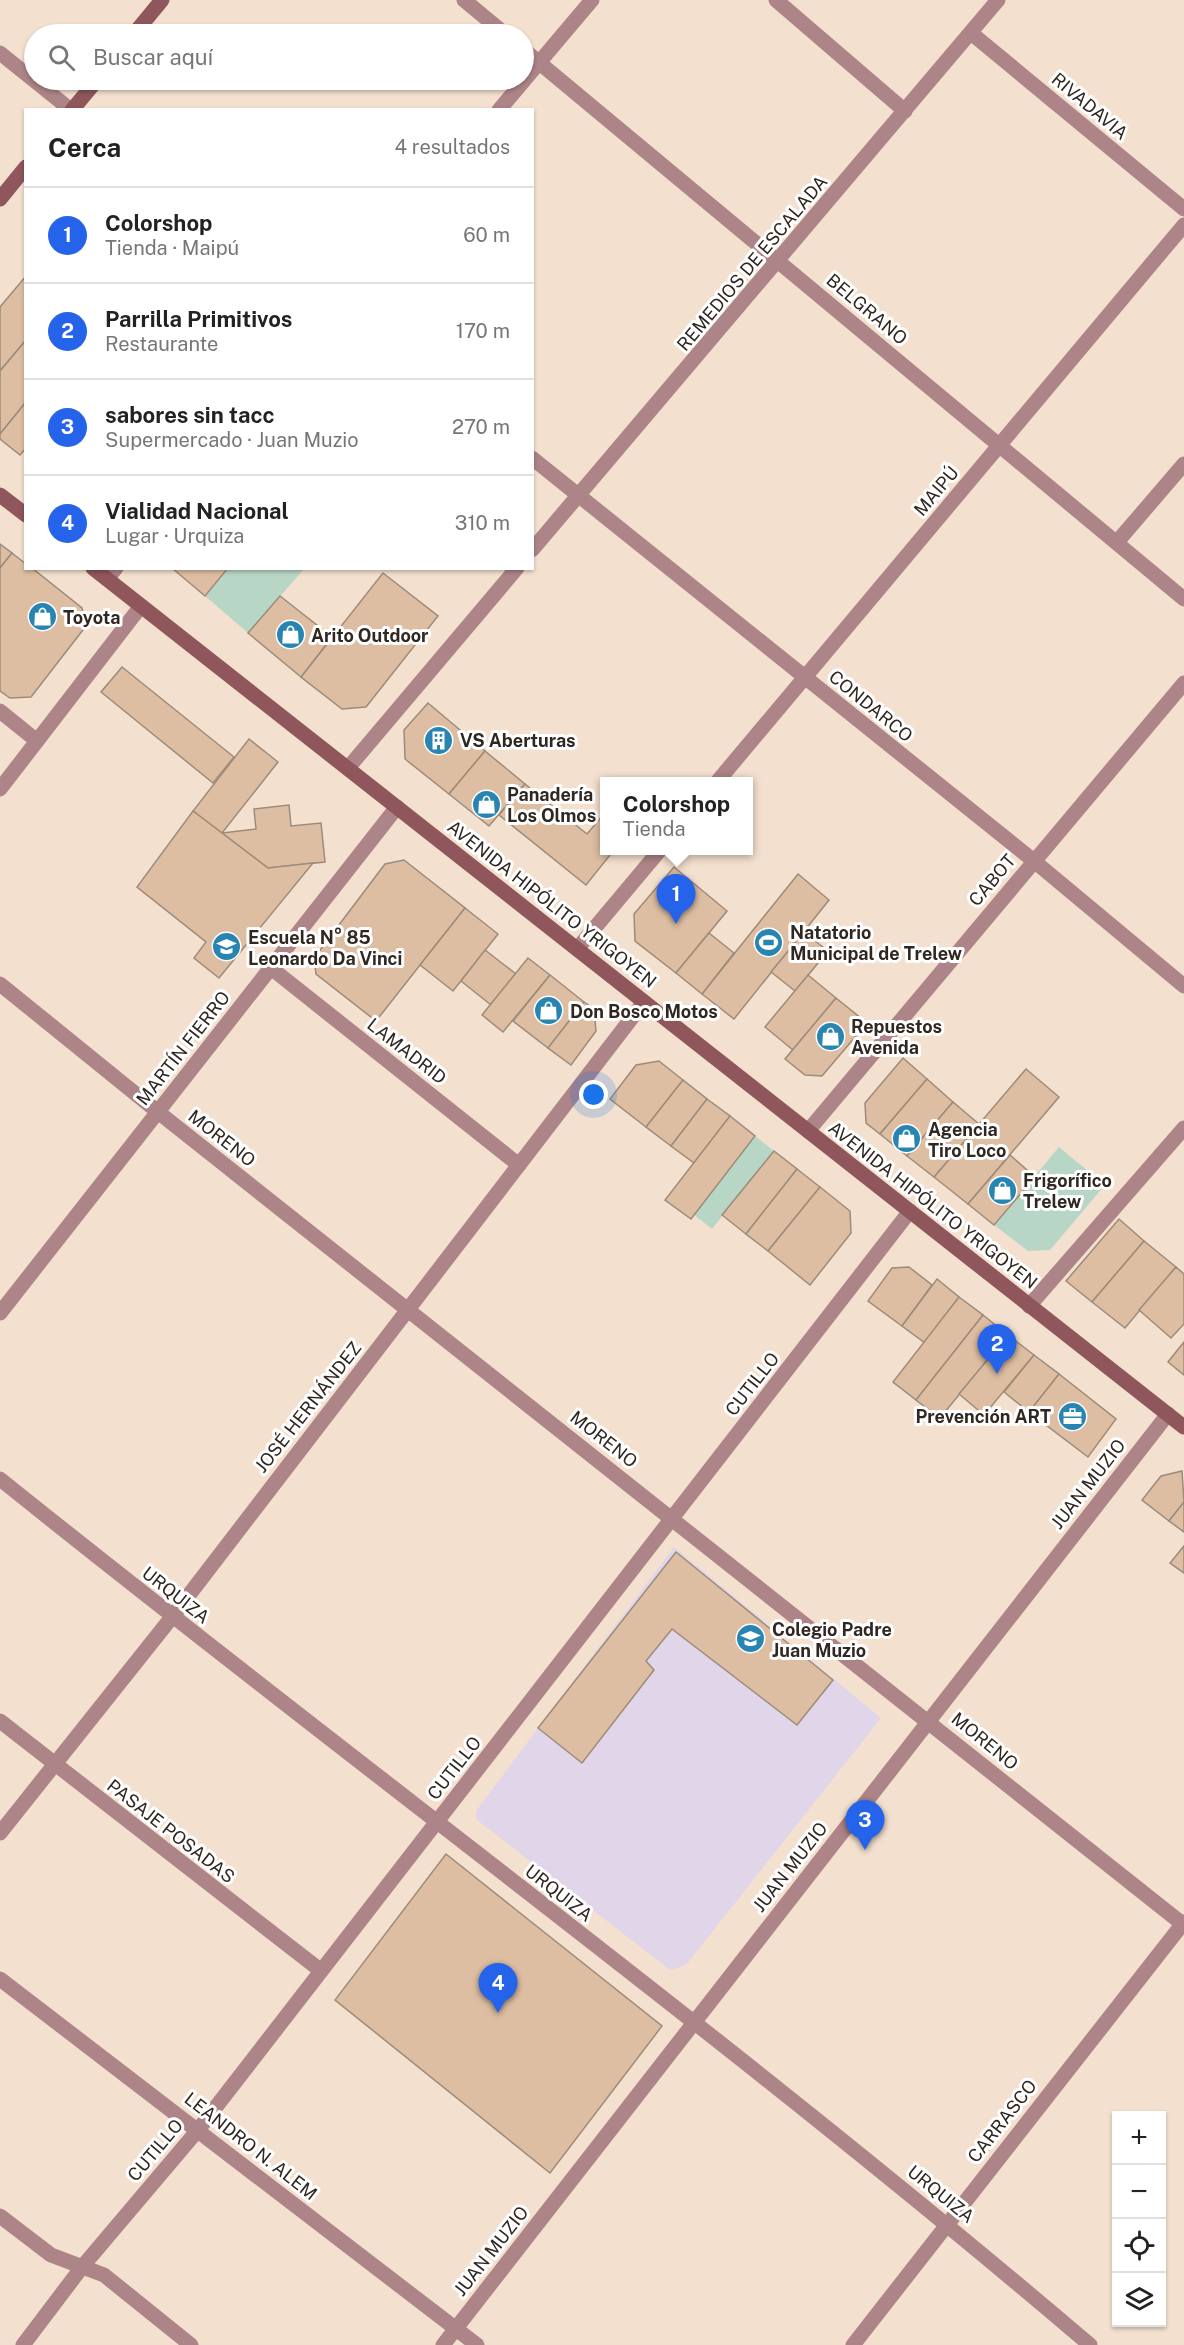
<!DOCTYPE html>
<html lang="es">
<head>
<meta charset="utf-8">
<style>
  body { margin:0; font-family:"Public Sans",sans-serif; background:#f2f2f2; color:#222 }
  .controls { position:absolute; right:18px; bottom:18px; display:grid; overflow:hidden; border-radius:0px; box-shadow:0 2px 4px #0004 }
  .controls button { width:54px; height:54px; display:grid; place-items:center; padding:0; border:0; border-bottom:2px solid #e0e0e0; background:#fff; color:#222; font:30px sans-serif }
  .you { position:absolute; left:594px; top:1095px; width:21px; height:21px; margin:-15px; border:4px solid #fff; border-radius:50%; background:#1a73e8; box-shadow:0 0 0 9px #1a73e833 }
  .badge { display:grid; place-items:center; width:39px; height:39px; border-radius:50%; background:#2563eb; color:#fff; font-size:20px; font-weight:700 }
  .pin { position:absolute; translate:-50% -50px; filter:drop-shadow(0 2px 3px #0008) }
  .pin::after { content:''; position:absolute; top:32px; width:21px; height:18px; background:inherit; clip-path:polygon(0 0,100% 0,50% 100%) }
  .popup { position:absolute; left:600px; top:777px; width:153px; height:78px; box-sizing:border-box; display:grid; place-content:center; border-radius:0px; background:#fff; filter:drop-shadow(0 2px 4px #0005); font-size:20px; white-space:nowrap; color:#767676 }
  .popup b { font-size:22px; color:#222 }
  .popup::after { content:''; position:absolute; left:50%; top:100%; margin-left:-12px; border:12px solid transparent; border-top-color:#fff }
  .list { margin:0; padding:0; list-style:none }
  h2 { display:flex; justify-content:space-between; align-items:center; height:78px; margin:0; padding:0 24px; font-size:26px }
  h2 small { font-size:20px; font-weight:400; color:#767676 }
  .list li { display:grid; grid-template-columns:39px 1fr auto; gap:18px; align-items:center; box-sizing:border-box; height:96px; padding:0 24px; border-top:2px solid #e0e0e0 }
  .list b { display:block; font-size:22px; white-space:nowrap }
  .list p { margin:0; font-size:20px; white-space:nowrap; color:#767676 }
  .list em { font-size:20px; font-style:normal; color:#767676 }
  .icon { flex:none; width:33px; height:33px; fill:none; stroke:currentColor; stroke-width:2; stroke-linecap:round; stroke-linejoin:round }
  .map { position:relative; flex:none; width:1184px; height:2345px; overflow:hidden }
  .search { position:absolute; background:#fff; box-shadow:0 2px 4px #0004; left:24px; top:24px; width:510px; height:66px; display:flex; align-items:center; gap:15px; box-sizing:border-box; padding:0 21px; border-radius:33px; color:#767676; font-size:22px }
  .panel { position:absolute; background:#fff; box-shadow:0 2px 4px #0004; left:24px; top:108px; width:510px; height:462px; border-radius:0px }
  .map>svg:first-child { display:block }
</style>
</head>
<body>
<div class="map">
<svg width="1184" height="2345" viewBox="0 0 1184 2345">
  <rect width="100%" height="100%" fill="#f4e0ce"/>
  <path fill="#e0d5e9" d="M674 1547 881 1718 686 1965 670 1970 476 1819V1811Z"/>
  <g fill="#b8d6c6">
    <path d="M228 569H304L248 633 205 596Z"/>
    <path d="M755 1136 774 1151 712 1229 693 1214Z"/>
    <path d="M1059 1147 1105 1185 1050 1250 1028 1251 994 1225Z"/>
  </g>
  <g fill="#debea2" stroke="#9d8b7a" stroke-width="1.5">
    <path d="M26 276V340L0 371V307Z"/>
    <path d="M26 340V402L0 434V371Z"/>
    <path d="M26 402V448L20 455 0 439V434Z"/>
    <path d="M0 544 12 553 0 568Z"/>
    <path d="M12 553 26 564V568H32L82 608 86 626 31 697 10 698 0 691V568Z"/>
    <path d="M172 568H228L205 596Z"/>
    <path d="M383 573 438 616 366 707 342 709 301 677Z"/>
    <path d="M280 596 332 637 301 677 248 633Z"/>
    <path d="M122 667 234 757 213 783 101 692Z"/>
    <path d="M428 703 485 751 449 794 405 759 404 730Z"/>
    <path d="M249 739 278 762 222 833 193 811Z"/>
    <path d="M485 751 525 784 489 826 449 794Z"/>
    <path d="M525 784 587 834 604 814V850H614L586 885 499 815Z"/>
    <path d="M289 805 291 826 321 823 325 862 268 868 222 833 256 829 254 809Z"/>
    <path d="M193 811 268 868 313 863 219 978 194 958 206 942 137 887Z"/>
    <path d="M404 860 465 908 376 1021 316 974 314 958 385 864Z"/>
    <path d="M674 867 727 911 676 973 635 941 634 914Z"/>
    <path d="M798 874 829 900 734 1019 702 994Z"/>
    <path d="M465 908 498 934 453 991 420 965Z"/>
    <path d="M804 932 828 951 795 991 771 972Z"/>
    <path d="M709 933 734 953 702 994 676 973Z"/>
    <path d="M485 950 516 974 491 1005 461 981Z"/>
    <path d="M528 958 550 975 503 1032 482 1015Z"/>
    <path d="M550 975 584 1002 548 1048 513 1021Z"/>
    <path d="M808 975 836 998 793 1050 765 1027Z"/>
    <path d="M836 998 867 1023 822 1076 805 1075 785 1059Z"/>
    <path d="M584 1002 594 1009 596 1031 571 1065 548 1048Z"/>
    <path d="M903 1058 927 1079 880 1134 866 1123 865 1103Z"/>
    <path d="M659 1061 683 1080 646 1127 610 1099 636 1065Z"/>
    <path d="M1026 1069 1059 1097 968 1204 934 1177Z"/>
    <path d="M927 1079 953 1102 907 1156 880 1134Z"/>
    <path d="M683 1080 707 1099 671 1146 646 1127Z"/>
    <path d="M707 1099 730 1116 694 1163 671 1146Z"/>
    <path d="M953 1102 979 1124 934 1177 907 1156Z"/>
    <path d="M730 1116 755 1136 691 1219 665 1200Z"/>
    <path d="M774 1151 797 1169 746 1234 722 1215Z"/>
    <path d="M1010 1155 1035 1177 994 1225 968 1204Z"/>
    <path d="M797 1169 820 1187 768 1251 746 1234Z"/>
    <path d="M820 1187 850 1211 851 1233 810 1285 768 1251Z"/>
    <path d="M1119 1219 1144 1241 1092 1302 1066 1281Z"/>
    <path d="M1144 1241 1176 1267 1125 1328 1092 1302Z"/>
    <path d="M909 1267 932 1285 902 1326 868 1301 892 1268Z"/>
    <path d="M1176 1267 1184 1274V1324L1171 1338 1139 1310Z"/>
    <path d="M937 1279 959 1297 925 1343 902 1326Z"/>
    <path d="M959 1297 983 1315 916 1400 893 1382Z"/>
    <path d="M983 1315 1008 1335 940 1418 916 1400Z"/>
    <path d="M1008 1335 1034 1355 984 1415 959 1394Z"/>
    <path d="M1184 1342V1375L1168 1362Z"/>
    <path d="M1034 1355 1059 1374 1029 1412 1004 1392Z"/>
    <path d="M1059 1374 1116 1419 1088 1457 1029 1412Z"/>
    <path d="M1182 1471 1184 1502 1169 1521 1142 1500 1161 1476Z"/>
    <path d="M1184 1502V1532L1169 1521Z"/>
    <path d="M1184 1546V1573L1170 1563Z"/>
    <path d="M676 1552 833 1680 797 1725 672 1629 646 1661 654 1670 582 1763 538 1728Z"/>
    <path d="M446 1854 662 2026 550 2173 335 2000Z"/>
  </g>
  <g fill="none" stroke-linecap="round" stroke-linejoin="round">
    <g stroke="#ad8487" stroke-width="15">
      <path d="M464 0 505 34"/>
      <path d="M776 0 905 111"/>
      <path d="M971 33 1184 209"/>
      <path d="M524 50 1184 599"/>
      <path d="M0 53 71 110"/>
      <path d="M499 110 592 0"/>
      <path d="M532 458 1034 861 1184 986"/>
      <path d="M1117 542 1184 464"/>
      <path d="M532 550 998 0"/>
      <path d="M107 579 116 568"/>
      <path d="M0 711 37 741"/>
      <path d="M348 768 517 568"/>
      <path d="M717 782 1184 225"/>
      <path d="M0 789 141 606"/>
      <path d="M577 949 660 850"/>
      <path d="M271 968 519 1165"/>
      <path d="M0 984 158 1112 1184 1925"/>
      <path d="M808 1131 1184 683"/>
      <path d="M1029 1306 1184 1128"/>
      <path d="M0 1313 397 807"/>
      <path d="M0 1479C362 1770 737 2044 1090 2345"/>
      <path d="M0 1721 320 1970"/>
      <path d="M0 1833 172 1617 644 1002"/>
      <path d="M0 1979 477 2345"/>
      <path d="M0 2216 51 2255 104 2275 191 2345"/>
      <path d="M23 2345 82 2267 198 2130 910 1211"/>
      <path d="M443 2345 1168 1414"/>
      <path d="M853 2345 1184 1922"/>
    </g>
    <g stroke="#8f565b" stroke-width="15">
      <path d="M134 34 162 0"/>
      <path d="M72 110 97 80"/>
      <path d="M0 199 26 167"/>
      <path d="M0 495 26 515"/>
      <path d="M93 568 1184 1427"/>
    </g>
  </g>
  <defs>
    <symbol id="shop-disc" viewBox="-11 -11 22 22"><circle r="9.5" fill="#2885b2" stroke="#fff"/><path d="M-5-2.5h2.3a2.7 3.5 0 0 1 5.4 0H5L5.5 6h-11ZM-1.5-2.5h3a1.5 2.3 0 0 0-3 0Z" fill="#fff"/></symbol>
    <symbol id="building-disc" viewBox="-11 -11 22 22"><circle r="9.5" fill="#2885b2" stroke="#fff"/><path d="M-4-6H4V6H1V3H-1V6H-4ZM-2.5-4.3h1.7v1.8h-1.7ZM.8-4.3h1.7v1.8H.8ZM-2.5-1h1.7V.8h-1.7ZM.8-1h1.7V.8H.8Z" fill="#fff"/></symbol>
    <symbol id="stadium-disc" viewBox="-11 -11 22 22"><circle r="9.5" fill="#2885b2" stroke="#fff"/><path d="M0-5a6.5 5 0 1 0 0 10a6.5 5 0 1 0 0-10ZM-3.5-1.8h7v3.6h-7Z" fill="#fff"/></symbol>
    <symbol id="school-disc" viewBox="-11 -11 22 22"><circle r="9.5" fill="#2885b2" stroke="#fff"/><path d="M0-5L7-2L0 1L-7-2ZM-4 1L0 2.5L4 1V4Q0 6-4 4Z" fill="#fff"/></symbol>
    <symbol id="office-disc" viewBox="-11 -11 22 22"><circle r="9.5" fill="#2885b2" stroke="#fff"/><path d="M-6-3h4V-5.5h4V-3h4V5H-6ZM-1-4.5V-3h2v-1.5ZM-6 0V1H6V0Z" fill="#fff"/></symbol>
  </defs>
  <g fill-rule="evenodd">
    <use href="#shop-disc" x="26" y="600" width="33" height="33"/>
    <use href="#shop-disc" x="274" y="618" width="33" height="33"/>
    <use href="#building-disc" x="422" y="724" width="33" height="33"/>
    <use href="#shop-disc" x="470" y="788" width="33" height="33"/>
    <use href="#stadium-disc" x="752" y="926" width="33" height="33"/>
    <use href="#school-disc" x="210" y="930" width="33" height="33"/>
    <use href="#shop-disc" x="532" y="994" width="33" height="33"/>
    <use href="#shop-disc" x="814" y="1020" width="33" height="33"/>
    <use href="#shop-disc" x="890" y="1122" width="33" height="33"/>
    <use href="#shop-disc" x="986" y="1174" width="33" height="33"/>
    <use href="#office-disc" x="1056" y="1400" width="33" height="33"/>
    <use href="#school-disc" x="734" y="1622" width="33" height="33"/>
  </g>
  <g text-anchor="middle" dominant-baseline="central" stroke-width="6" stroke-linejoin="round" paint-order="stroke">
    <g font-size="18" fill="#2f2721" stroke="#fff">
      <text transform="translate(1090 106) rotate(40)">RIVADAVIA</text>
      <text transform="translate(752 263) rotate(-50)">REMEDIOS DE ESCALADA</text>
      <text transform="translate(867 309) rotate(40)">BELGRANO</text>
      <text transform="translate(936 491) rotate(-50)">MAIPÚ</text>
      <text transform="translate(871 706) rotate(39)">CONDARCO</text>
      <text transform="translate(992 880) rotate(-50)">CABOT</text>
      <text transform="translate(552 904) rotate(38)">AVENIDA HIPÓLITO YRIGOYEN</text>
      <text transform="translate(183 1048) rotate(-52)">MARTÍN FIERRO</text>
      <text transform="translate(407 1051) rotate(38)">LAMADRID</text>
      <text transform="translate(222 1138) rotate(38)">MORENO</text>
      <text transform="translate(933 1205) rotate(38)">AVENIDA HIPÓLITO YRIGOYEN</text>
      <text transform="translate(752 1384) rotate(-52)">CUTILLO</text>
      <text transform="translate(308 1407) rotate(-52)">JOSÉ HERNÁNDEZ</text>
      <text transform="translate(604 1439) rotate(38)">MORENO</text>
      <text transform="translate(1088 1484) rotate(-52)">JUAN MUZIO</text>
      <text transform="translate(176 1595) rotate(38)">URQUIZA</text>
      <text transform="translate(985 1741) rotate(39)">MORENO</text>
      <text transform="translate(454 1768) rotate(-52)">CUTILLO</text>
      <text transform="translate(171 1831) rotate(38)">PASAJE POSADAS</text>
      <text transform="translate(790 1867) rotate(-52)">JUAN MUZIO</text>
      <text transform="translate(559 1893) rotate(38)">URQUIZA</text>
      <text transform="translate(1002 2121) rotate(-52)">CARRASCO</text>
      <text transform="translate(251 2146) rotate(38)">LEANDRO N. ALEM</text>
      <text transform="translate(155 2150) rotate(-50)">CUTILLO</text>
      <text transform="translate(941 2194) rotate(39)">URQUIZA</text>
      <text transform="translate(491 2251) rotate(-52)">JUAN MUZIO</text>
    </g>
    <g font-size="18" font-weight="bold" fill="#2f2721" stroke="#fff" text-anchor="start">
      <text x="63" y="617">Toyota</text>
      <text x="311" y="635">Arito Outdoor</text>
      <text x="460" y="740">VS Aberturas</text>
      <text x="507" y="794">Panadería<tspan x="507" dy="21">Los Olmos</tspan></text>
      <text x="790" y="932">Natatorio<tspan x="790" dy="21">Municipal de Trelew</tspan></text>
      <text x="248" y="937">Escuela N° 85<tspan x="248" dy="21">Leonardo Da Vinci</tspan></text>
      <text x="570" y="1011">Don Bosco Motos</text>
      <text x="851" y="1026">Repuestos<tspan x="851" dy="21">Avenida</tspan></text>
      <text x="928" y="1129">Agencia<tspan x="928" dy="21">Tiro Loco</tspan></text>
      <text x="1023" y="1180">Frigorífico<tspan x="1023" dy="21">Trelew</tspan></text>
      <text x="1051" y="1416" text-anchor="end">Prevención ART</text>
      <text x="772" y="1629">Colegio Padre<tspan x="772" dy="21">Juan Muzio</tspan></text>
    </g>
  </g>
</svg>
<div class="controls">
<button>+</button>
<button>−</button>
<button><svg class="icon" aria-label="locate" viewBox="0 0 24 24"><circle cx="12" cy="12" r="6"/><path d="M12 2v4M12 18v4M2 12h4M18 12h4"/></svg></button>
<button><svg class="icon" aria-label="layers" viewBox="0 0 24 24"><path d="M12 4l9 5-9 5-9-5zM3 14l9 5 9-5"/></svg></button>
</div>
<div class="you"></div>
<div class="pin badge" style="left:676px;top:924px">1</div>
<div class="popup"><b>Colorshop</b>Tienda</div>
<div class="pin badge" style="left:997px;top:1374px">2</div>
<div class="pin badge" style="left:865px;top:1850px">3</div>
<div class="pin badge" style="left:498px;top:2013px">4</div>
<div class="search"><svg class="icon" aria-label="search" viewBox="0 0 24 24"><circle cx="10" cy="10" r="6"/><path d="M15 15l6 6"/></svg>Buscar aquí</div>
<section class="panel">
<h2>Cerca<small>4 resultados</small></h2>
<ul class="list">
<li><span class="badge">1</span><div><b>Colorshop</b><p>Tienda · Maipú</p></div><em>60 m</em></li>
<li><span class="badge">2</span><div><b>Parrilla Primitivos</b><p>Restaurante</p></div><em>170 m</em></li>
<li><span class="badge">3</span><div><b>sabores sin tacc</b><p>Supermercado · Juan Muzio</p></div><em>270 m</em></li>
<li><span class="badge">4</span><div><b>Vialidad Nacional</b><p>Lugar · Urquiza</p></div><em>310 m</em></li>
</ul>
</section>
</div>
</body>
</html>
